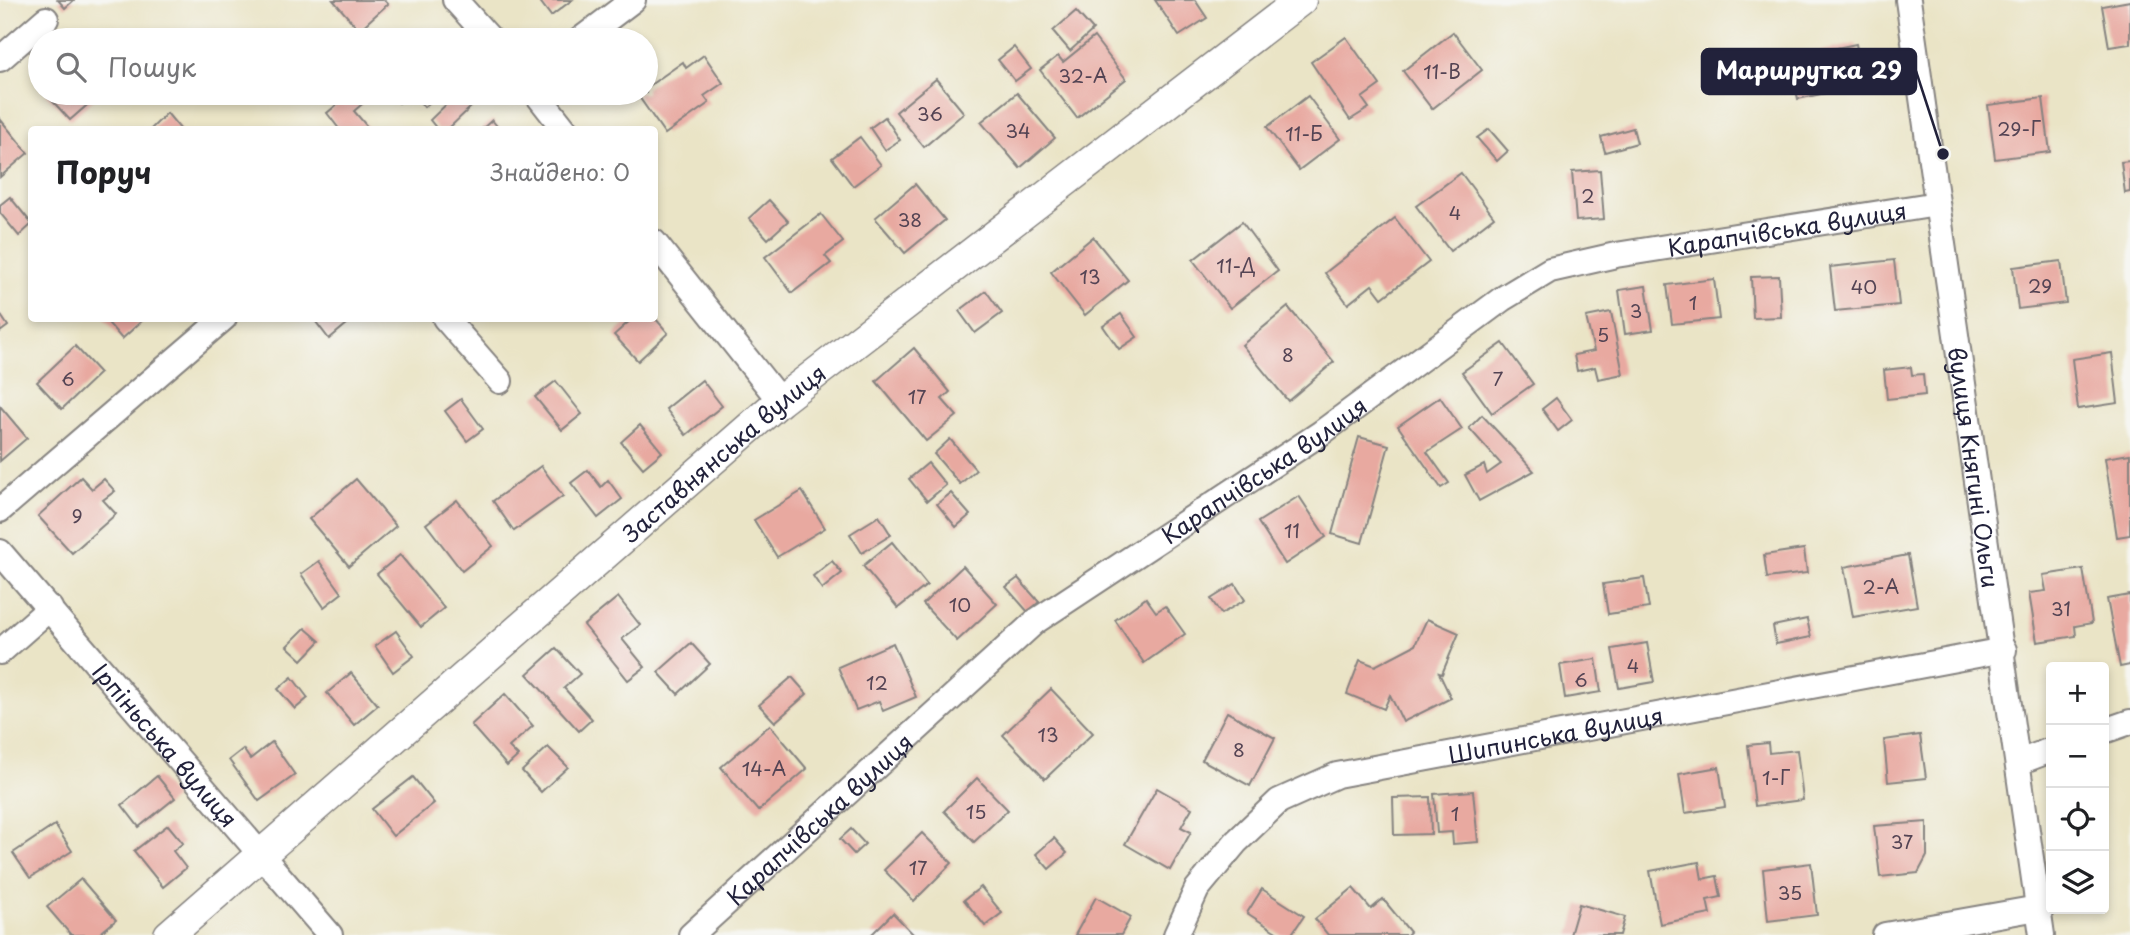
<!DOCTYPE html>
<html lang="uk">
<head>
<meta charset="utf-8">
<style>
  body { margin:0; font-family:"Playpen Sans",sans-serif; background:#f6f6f6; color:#202124 }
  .controls { position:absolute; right:21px; bottom:21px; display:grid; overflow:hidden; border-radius:7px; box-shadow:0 4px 10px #0003 }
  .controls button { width:63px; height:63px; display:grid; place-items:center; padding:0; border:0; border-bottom:2px solid #e0e0e0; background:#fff; color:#202124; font:35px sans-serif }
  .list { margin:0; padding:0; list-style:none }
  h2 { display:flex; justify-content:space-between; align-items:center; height:91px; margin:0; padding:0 28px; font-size:30px }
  h2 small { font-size:23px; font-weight:400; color:#757577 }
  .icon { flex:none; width:38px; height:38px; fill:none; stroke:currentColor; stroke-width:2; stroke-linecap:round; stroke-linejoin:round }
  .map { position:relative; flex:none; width:2130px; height:935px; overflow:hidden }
  .search { position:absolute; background:#fff; box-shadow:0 4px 10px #0003; left:28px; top:28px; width:630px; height:77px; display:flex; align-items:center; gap:18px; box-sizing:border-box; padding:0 24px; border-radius:38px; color:#757577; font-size:26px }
  .panel { position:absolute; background:#fff; box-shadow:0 4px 10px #0003; left:28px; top:126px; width:630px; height:196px; border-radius:7px }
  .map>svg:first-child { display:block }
</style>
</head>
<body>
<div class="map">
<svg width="2130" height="935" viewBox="0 0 2130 935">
  <rect width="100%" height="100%" fill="#f6f6f2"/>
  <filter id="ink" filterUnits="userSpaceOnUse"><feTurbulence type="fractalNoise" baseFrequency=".0143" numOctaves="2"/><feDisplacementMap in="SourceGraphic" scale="14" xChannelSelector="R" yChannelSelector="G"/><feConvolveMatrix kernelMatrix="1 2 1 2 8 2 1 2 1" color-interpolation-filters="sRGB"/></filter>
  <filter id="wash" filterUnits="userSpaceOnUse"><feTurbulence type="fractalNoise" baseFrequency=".00686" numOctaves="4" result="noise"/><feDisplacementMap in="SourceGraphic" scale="28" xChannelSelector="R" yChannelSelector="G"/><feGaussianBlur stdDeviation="1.57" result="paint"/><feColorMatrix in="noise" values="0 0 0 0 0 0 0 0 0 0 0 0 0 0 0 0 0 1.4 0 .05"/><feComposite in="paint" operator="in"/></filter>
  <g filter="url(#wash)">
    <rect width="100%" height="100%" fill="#eae4c6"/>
    <g id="blocks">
      <g fill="#e8a9a0">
        <path d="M58 0H74L65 8Z"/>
        <path d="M333 0H384L388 4 359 30Z"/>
        <path d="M539 0H572L551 16Z"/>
        <path d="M1155 0H1195L1207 18 1179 36Z"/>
        <path d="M2130 1V44L2109 47 2102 6Z"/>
        <path d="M1076 11 1093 30 1070 51 1053 31Z"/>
        <path d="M1453 32 1482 70 1432 109 1403 71Z"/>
        <path d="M1094 37 1126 79 1077 118 1040 70 1058 56 1063 62Z"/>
        <path d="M1346 37 1380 85 1362 98 1369 108 1350 120 1311 62Z"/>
        <path d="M1856 44 1859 58 1839 62 1844 89 1798 99 1789 58Z"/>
        <path d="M1014 47 1031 69 1015 81 998 60Z"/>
        <path d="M704 55 723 83 704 96 709 103 665 134 637 94 646 93V88L683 62 686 68Z"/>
        <path d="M936 79 964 113 924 147 896 112Z"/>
        <path d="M45 93H101L70 120Z"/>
        <path d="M351 93H365L369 98 354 111 370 130H340L327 113Z"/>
        <path d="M390 93H412L399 103Z"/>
        <path d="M413 93H441L424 107Z"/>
        <path d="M458 93 471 107 447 130H438L430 120Z"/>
        <path d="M1017 93 1055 138 1020 168 981 122Z"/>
        <path d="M1308 96 1340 139 1299 170 1267 127Z"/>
        <path d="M2043 98 2050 152 1995 159 1988 105Z"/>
        <path d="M167 113 181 130H150Z"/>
        <path d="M885 117 900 140 885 150 870 128Z"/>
        <path d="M0 119 28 153 0 177Z"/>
        <path d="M492 120 500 130H481Z"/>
        <path d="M1633 128 1637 143 1605 152 1601 137Z"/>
        <path d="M1489 129 1508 151 1497 161 1477 138Z"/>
        <path d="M860 137 881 165 853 186 832 158Z"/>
        <path d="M2130 161V192L2125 193 2121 162Z"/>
        <path d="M1600 170 1604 219 1576 221 1572 172Z"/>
        <path d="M1461 173 1494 217 1450 251 1416 206Z"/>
        <path d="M915 184 945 220 905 253 875 218Z"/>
        <path d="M10 197 32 224 19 236 0 213V205Z"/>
        <path d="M769 200 788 221 768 239 749 218Z"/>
        <path d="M821 214 843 242 825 256 831 263 792 293 765 257Z"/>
        <path d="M1395 218 1429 262 1382 298 1372 285 1348 304 1325 273Z"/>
        <path d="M1242 222 1278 271 1230 308 1193 260Z"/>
        <path d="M1093 237 1128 280 1085 315 1051 272Z"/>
        <path d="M1894 260 1899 305 1835 311 1830 267Z"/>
        <path d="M2061 261 2066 303 2018 309 2013 267Z"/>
        <path d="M1779 276 1781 317 1753 318 1751 277Z"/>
        <path d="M1714 279 1719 319 1672 324 1667 285Z"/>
        <path d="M1646 286 1653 330 1625 334 1619 290Z"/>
        <path d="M986 291 1002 313 975 333 959 311Z"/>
        <path d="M1288 307 1334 362 1288 401 1242 345Z"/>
        <path d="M1611 312 1623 374 1598 379 1595 367 1577 371 1574 355 1594 351 1586 317Z"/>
        <path d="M0 314 8 326 0 332Z"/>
        <path d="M1121 314 1137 337 1119 349 1103 326Z"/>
        <path d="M104 318H145L122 339Z"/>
        <path d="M313 318H354L329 339Z"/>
        <path d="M633 318H655L668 333 638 361 614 335Z"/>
        <path d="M1503 343 1533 384 1492 413 1462 372Z"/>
        <path d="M75 346 100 373 62 409 37 382Z"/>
        <path d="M914 348 950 392 942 399 957 416 926 441 876 381Z"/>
        <path d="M2112 353 2118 403 2078 409 2072 359Z"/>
        <path d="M1911 367 1912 375 1923 374 1925 395 1887 399 1884 370Z"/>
        <path d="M702 380 722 406 686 435 666 409Z"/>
        <path d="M556 381 582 414 562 430 535 397Z"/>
        <path d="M1440 397 1462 429 1427 452 1449 483 1441 488 1398 426Z"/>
        <path d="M1556 398 1572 420 1558 431 1542 409Z"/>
        <path d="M461 399 483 429 467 441 445 411Z"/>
        <path d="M0 406 27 438 0 461Z"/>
        <path d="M1482 415 1534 471 1479 501 1465 475 1484 465 1487 474 1501 464 1469 428Z"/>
        <path d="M640 425 662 452 643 468 621 442Z"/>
        <path d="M1359 437 1389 445 1362 543 1332 534Z"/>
        <path d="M950 439 976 470 960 484 934 454Z"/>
        <path d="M2130 454V535L2117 537 2105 458Z"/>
        <path d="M928 463 946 485 927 501 909 479Z"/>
        <path d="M541 466 563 496 514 531 493 501Z"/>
        <path d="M588 470 601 487 608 480 622 499 598 518 571 483Z"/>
        <path d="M81 477 92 489 104 479 115 491 103 500 116 514 72 553 38 516Z"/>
        <path d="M356 479 396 526 349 566 309 519Z"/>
        <path d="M802 491 825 528 777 557 754 520Z"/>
        <path d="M951 493 970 515 956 527 937 504Z"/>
        <path d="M1299 496 1326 537 1285 564 1258 522Z"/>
        <path d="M457 500 493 546 462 571 426 524Z"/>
        <path d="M879 516 891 535 862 553 850 534Z"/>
        <path d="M892 542 927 585 898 608 863 566Z"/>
        <path d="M1804 549 1807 573 1767 578 1764 555Z"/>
        <path d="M400 555 444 608 421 627 377 574Z"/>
        <path d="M1908 555 1917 606 1853 617 1844 567Z"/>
        <path d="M319 561 342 593 324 607 301 574Z"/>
        <path d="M832 561 842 573 822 589 813 576Z"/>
        <path d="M963 566 997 604 957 641 923 604Z"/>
        <path d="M2083 569 2092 623 2075 626 2076 636 2037 642 2029 593 2046 591 2043 575Z"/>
        <path d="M1018 578 1039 602 1028 612 1006 587Z"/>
        <path d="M1644 578 1649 608 1608 614 1603 584Z"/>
        <path d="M1235 584 1245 600 1221 614 1211 599Z"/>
        <path d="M2130 595V665L2120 667 2107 599Z"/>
        <path d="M618 597 640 625 622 639 645 667 628 680 584 625Z"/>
        <path d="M1146 598 1156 612 1165 606 1185 634 1144 663 1115 620Z"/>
        <path d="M1427 619 1459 633 1442 674 1439 673 1451 698 1403 722 1390 695 1384 709 1347 694 1360 660 1375 666 1415 645Z"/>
        <path d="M1807 619 1811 637 1776 644 1773 626Z"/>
        <path d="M305 628 320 641 302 660 287 646Z"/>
        <path d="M396 631 414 656 393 672 375 646Z"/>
        <path d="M691 643 710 664 678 694 658 672Z"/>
        <path d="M893 643 916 697 883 711 879 701 856 710 838 667Z"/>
        <path d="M1647 643 1654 682 1619 688 1612 649Z"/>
        <path d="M556 648 580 674 564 688 592 719 579 731 527 674Z"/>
        <path d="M1596 659 1601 692 1565 698 1560 665Z"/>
        <path d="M351 673 378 705 354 725 327 693Z"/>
        <path d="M292 677 308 698 295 709 278 689Z"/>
        <path d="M792 677 807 694 775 722 759 705Z"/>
        <path d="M1051 689 1093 733 1045 779 1003 735Z"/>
        <path d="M505 694 533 726 509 747 518 756 507 766 471 725Z"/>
        <path d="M1227 712 1275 738 1250 786 1202 760Z"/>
        <path d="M770 725 807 769 758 811 721 767Z"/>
        <path d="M1920 735 1926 778 1888 782 1884 740Z"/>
        <path d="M272 742 295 775 259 801 229 760 243 749 250 759Z"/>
        <path d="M1768 743 1769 753 1797 750 1803 800 1755 806 1748 745Z"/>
        <path d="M548 747 568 767 541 792 522 771Z"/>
        <path d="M1719 767 1725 807 1685 813 1679 774Z"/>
        <path d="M157 776 175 798 139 827 122 805Z"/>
        <path d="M413 777 434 803 393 836 372 809Z"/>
        <path d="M977 778 1008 810 974 842 944 811Z"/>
        <path d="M1157 788 1192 808 1181 827 1191 832 1170 870 1125 844Z"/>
        <path d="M1473 791 1478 842 1453 844 1452 832 1437 833 1434 794Z"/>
        <path d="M1430 797 1431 834 1394 835 1393 798Z"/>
        <path d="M1927 822V856L1918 873 1880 877 1874 826Z"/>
        <path d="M55 825 72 851 30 878 13 853Z"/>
        <path d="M168 825 183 843 173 851 186 868 163 887 134 851Z"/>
        <path d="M851 829 865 844 854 854 840 839Z"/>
        <path d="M922 833 952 863 914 901 884 870Z"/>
        <path d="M1054 838 1067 853 1049 869 1036 854Z"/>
        <path d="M1699 862 1702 879 1717 876 1721 897 1707 900 1710 914 1660 924 1650 871Z"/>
        <path d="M1811 863 1817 915 1768 921 1763 869Z"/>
        <path d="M81 879 116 920 98 935H71L47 907Z"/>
        <path d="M981 887 1002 913 985 926 964 900Z"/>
        <path d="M1353 888 1371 909 1383 899 1410 932 1407 935H1328L1315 919Z"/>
        <path d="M1262 889 1304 916 1291 935H1281L1247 913Z"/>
        <path d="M1096 897 1131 917 1121 935H1075Z"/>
        <path d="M1579 904 1625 917 1620 935H1570Z"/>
        <path d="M893 913 914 935H871Z"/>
      </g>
    </g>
  </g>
  <g filter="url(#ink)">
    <use href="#blocks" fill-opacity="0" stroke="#868380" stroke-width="2"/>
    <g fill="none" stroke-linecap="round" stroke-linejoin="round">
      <defs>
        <g id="minor">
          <path d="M455 0 491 40"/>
          <path id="s1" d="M1908 0 2042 935"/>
          <path d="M580 40 633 0"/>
          <path d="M0 59 46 19"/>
          <path d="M536 93 565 130"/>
          <path d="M654 242 780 401"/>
          <path d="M445 318 500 381"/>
          <path d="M0 510 224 318"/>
          <path id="s2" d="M0 552 330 935"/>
          <path d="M0 652 50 608"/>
          <path d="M2104 731 2130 722"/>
          <path d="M2019 762 2051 750"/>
          <path id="s3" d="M691 935 1036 621 1321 433 1502 299 1550 270 1616 255 1937 204"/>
          <path id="s4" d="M1176 935 1197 889 1236 842 1279 801 1337 775 2004 650"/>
          <path d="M1885 935 2038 908"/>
        </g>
        <g id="tertiary">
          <path id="s5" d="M169 935 780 401 1301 0"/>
        </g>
      </defs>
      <use href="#minor" stroke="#868380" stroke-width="28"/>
      <use href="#tertiary" stroke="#868380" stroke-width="33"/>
      <use href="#minor" stroke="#fff" stroke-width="24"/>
      <use href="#tertiary" stroke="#fff" stroke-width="30"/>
    </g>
  </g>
  <g text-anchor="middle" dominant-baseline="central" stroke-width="5" stroke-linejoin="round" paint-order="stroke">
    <g font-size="19" fill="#544454">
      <text x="1442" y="71">11-В</text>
      <text x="1083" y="75">32-А</text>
      <text x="930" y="113">36</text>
      <text x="2019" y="128">29-Г</text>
      <text x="1018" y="130">34</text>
      <text x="1304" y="133">11-Б</text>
      <text x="1588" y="195">2</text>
      <text x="1455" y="212">4</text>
      <text x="910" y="219">38</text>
      <text x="1236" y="265">11-Д</text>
      <text x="1090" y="276">13</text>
      <text x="2040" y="285">29</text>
      <text x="1864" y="286">40</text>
      <text x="1693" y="302">1</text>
      <text x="1636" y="310">3</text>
      <text x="1603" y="334">5</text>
      <text x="1288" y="354">8</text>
      <text x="68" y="378">6</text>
      <text x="1498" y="378">7</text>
      <text x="917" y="396">17</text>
      <text x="77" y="515">9</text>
      <text x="1292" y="530">11</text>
      <text x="1881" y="586">2-А</text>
      <text x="960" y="604">10</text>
      <text x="2061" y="608">31</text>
      <text x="1633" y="665">4</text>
      <text x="1581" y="679">6</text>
      <text x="877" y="682">12</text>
      <text x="1048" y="734">13</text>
      <text x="1239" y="749">8</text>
      <text x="764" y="768">14-А</text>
      <text x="1776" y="777">1-Г</text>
      <text x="976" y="811">15</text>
      <text x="1455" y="813">1</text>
      <text x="1902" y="841">37</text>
      <text x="918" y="867">17</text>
      <text x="1790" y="892">35</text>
    </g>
    <g font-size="23" fill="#22223b" stroke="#f6f6f2">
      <text stroke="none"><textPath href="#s3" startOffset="1330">Карапчівська вулиця</textPath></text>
      <text stroke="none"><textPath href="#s5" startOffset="735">Заставнянська вулиця</textPath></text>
      <text stroke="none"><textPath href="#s1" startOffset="472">вулиця Княгині Ольги</textPath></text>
      <text stroke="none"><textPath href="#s3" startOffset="740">Карапчівська вулиця</textPath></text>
      <text stroke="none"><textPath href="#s4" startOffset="457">Шипинська вулиця</textPath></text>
      <text stroke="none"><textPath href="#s2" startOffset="254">Ірпіньська вулиця</textPath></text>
      <text stroke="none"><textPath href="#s3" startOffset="173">Карапчівська вулиця</textPath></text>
    </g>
  </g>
  <path fill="none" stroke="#22223b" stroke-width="2.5" d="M1943 154L1916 71"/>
  <circle fill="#22223b" stroke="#f6f6f2" stroke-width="2.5" cx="1943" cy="154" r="7"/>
  <rect fill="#22223b" stroke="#22223b" stroke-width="2.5" x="1702" y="49" width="214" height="45" rx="7"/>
  <g font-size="24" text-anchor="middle" font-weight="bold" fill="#fff">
    <text x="1809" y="79">Маршрутка 29</text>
  </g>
</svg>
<div class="controls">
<button>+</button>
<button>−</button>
<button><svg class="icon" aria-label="locate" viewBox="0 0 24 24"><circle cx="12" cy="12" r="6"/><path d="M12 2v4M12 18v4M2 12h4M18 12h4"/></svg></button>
<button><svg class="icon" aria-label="layers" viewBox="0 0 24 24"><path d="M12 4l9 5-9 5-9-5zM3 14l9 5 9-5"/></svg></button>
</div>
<div class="search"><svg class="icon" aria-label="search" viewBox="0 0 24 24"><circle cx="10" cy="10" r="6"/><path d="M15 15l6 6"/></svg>Пошук</div>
<section class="panel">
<h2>Поруч<small>Знайдено: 0</small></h2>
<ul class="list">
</ul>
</section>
</div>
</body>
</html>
